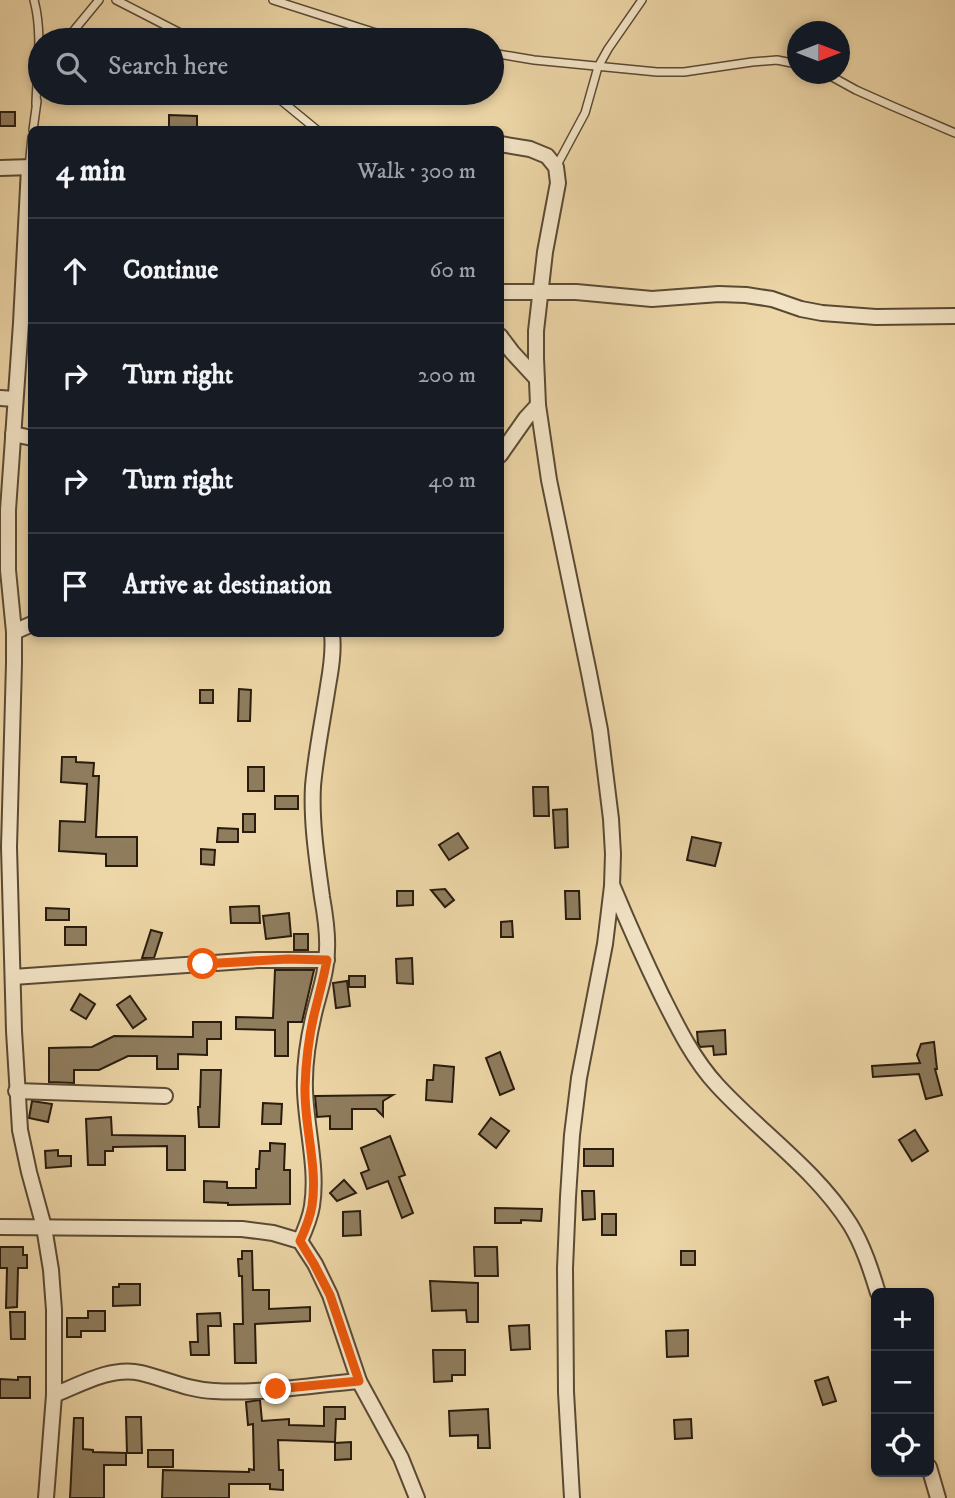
<!DOCTYPE html>
<html lang="en">
<head>
<meta charset="utf-8">
<style>
  body { margin:0; font-family:"IM FELL DW Pica",serif; background:#242831; color:#f1f3f6 }
  .controls { position:absolute; right:21px; bottom:21px; display:grid; overflow:hidden; border-radius:10px; box-shadow:0 4px 10px #0003 }
  .controls button { width:63px; height:63px; display:grid; place-items:center; padding:0; border:0; border-bottom:2px solid #363941; background:#171b24; color:#f1f3f6; font:35px sans-serif }
  .compass { position:absolute; left:787px; top:21px; width:63px; height:63px; border-radius:50%; background:#171b24; box-shadow:0 4px 10px #0003; rotate:90deg }
  .stop { position:absolute; width:21px; height:21px; margin:-16px; border:5px solid #ea580c; border-radius:50%; background:#fff }
  .stop.end { background:#ea580c; border-color:#fff; box-shadow:0 2px 7px #0008 }
  .list { margin:0; padding:0; list-style:none }
  h2 { display:flex; justify-content:space-between; align-items:center; height:91px; margin:0; padding:0 28px; font-size:30px }
  h2 small { font-size:23px; font-weight:400; color:#9ea1a6 }
  .list li { display:grid; grid-template-columns:46px 1fr auto; gap:21px; align-items:center; box-sizing:border-box; height:105px; padding:0 28px; border-top:2px solid #363941 }
  .list b { display:block; font-size:26px; white-space:nowrap }
  .list em { font-size:23px; font-style:normal; color:#9ea1a6 }
  .icon { flex:none; width:38px; height:38px; fill:none; stroke:currentColor; stroke-width:2; stroke-linecap:round; stroke-linejoin:round }
  .map { position:relative; flex:none; width:955px; height:1498px; overflow:hidden }
  .search { position:absolute; background:#171b24; box-shadow:0 4px 10px #0003; left:28px; top:28px; width:476px; height:77px; display:flex; align-items:center; gap:18px; box-sizing:border-box; padding:0 24px; border-radius:38px; color:#9ea1a6; font-size:26px }
  .panel { position:absolute; background:#171b24; box-shadow:0 4px 10px #0003; left:28px; top:126px; width:476px; height:511px; border-radius:10px }
  .map>svg:first-child { display:block }
</style>
</head>
<body>
<div class="map">
<svg width="955" height="1498" viewBox="0 0 955 1498">
  <rect width="100%" height="100%" fill="#edd6a7"/>
  <filter id="stains"><feTurbulence type="fractalNoise" baseFrequency=".00286" numOctaves="4"/><feColorMatrix values="0 0 0 0 .2 0 0 0 0 .09 0 0 0 0 .02 0 0 0 .5 -.17"/></filter>
  <radialGradient id="worn" r=".72"><stop offset=".6" stop-color="#630" stop-opacity="0"/><stop offset="1" stop-color="#630" stop-opacity=".3"/></radialGradient>
  <g fill="#8f7d5e" stroke="#291c0e" stroke-width="2">
    <rect x="0" y="112" width="15" height="14"/>
    <path d="M169 115 197 116V130H169Z"/>
    <path d="M239 689 251 690 250 721H238Z"/>
    <rect x="200" y="690" width="13" height="13"/>
    <path d="M62 757H76V762L94 763 93 776H99L96 837H137V866H106V854L59 851 60 821 85 822 87 784 61 782Z"/>
    <rect x="248" y="767" width="16" height="24"/>
    <path d="M533 787H548L549 816H534Z"/>
    <rect x="275" y="796" width="23" height="13"/>
    <path d="M567 809 568 847 555 848 553 810Z"/>
    <rect x="243" y="814" width="12" height="18"/>
    <path d="M218 828 238 829V842H217Z"/>
    <path d="M458 833 468 848 449 860 439 845Z"/>
    <path d="M692 837 721 843 715 866 687 860Z"/>
    <path d="M201 849 215 850 214 865 201 864Z"/>
    <path d="M445 889 454 900 445 907 431 890Z"/>
    <path d="M397 891H413V905L397 906Z"/>
    <path d="M565 891H579L580 919H566Z"/>
    <path d="M259 906 260 923H231L230 907Z"/>
    <path d="M46 908 69 909V920H46Z"/>
    <path d="M289 913 291 936 266 939 263 916Z"/>
    <path d="M512 921 513 937H501V922Z"/>
    <rect x="65" y="927" width="21" height="18"/>
    <path d="M151 930 162 933 154 958H142Z"/>
    <rect x="294" y="934" width="14" height="16"/>
    <path d="M412 958 413 984 397 983 396 959Z"/>
    <path d="M275 970H314L302 1022H288V1056H275V1030L236 1029V1017L273 1018Z"/>
    <rect x="349" y="976" width="16" height="11"/>
    <path d="M347 981 350 1006 336 1008 333 983Z"/>
    <path d="M80 994 95 1004 86 1019 71 1010Z"/>
    <path d="M130 996 146 1019 133 1028 117 1005Z"/>
    <path d="M193 1022H221V1039H207V1055L178 1054V1069H157V1056H128L99 1070H74V1083L49 1082V1048L92 1047 114 1036 193 1037Z"/>
    <path d="M725 1030 726 1054 714 1055 713 1046 700 1047 698 1043 697 1032Z"/>
    <path d="M934 1042 937 1069H935L942 1095 926 1099 919 1074 873 1077 872 1066 920 1063 917 1055 921 1044Z"/>
    <path d="M500 1052 514 1089 500 1095 486 1058Z"/>
    <path d="M434 1065 454 1067 452 1102 426 1100 427 1080H433Z"/>
    <path d="M201 1070H221L219 1127H199L198 1107H200Z"/>
    <path d="M393 1095 383 1101V1116L376 1109H352V1129H330V1116L317 1117 315 1096Z"/>
    <path d="M32 1101 52 1104 48 1122 29 1118Z"/>
    <path d="M263 1103 282 1104 281 1124H262Z"/>
    <path d="M111 1117 112 1135 185 1136V1170H167V1146L113 1147V1151H105V1165H88L86 1119Z"/>
    <path d="M491 1118 509 1131 496 1148 479 1134Z"/>
    <path d="M915 1130 928 1151 912 1161 899 1140Z"/>
    <path d="M390 1136 405 1175 399 1177 413 1213 402 1218 388 1181 367 1189 361 1173 369 1170 361 1148Z"/>
    <path d="M270 1143 285 1144 284 1170H290V1204L228 1205V1203L204 1202V1181L227 1182V1188H256V1169H259L260 1151H270Z"/>
    <rect x="584" y="1149" width="29" height="17"/>
    <path d="M58 1150V1156H71V1166L46 1168 45 1151Z"/>
    <path d="M344 1180 356 1193 337 1201 330 1193Z"/>
    <path d="M582 1191H594L595 1219 583 1220Z"/>
    <path d="M495 1208 542 1209 541 1221 521 1220V1223H495Z"/>
    <path d="M360 1211 361 1235 343 1236V1212Z"/>
    <rect x="602" y="1214" width="14" height="21"/>
    <path d="M0 1247H23V1255H27V1268H18L17 1307 6 1308 7 1268H0Z"/>
    <path d="M474 1247H497L498 1276H475Z"/>
    <path d="M242 1251H252L253 1290H269V1309L310 1307V1321L255 1324 256 1363H235L234 1324H243L242 1276H239L238 1259H242Z"/>
    <rect x="681" y="1251" width="14" height="14"/>
    <path d="M430 1281 478 1283V1322H467L466 1310 432 1311Z"/>
    <path d="M119 1284H140V1305L113 1306V1287H119Z"/>
    <path d="M88 1311H105V1331H81V1337H67V1318H88Z"/>
    <path d="M10 1312H25V1339H11Z"/>
    <path d="M220 1313 221 1326H208L209 1355H191L190 1342H198L197 1314Z"/>
    <path d="M529 1325 530 1349 511 1350 509 1326Z"/>
    <path d="M688 1330V1356L667 1357 666 1331Z"/>
    <path d="M433 1350H465V1375H452V1381L434 1382Z"/>
    <path d="M18 1377H30V1398H0V1379L18 1380Z"/>
    <path d="M828 1377 836 1401 823 1405 815 1381Z"/>
    <path d="M260 1400 262 1421 289 1419V1425L324 1426V1407H345V1419H336L335 1442 278 1440 279 1470H283V1490L270 1489V1484H229V1498H162L163 1470 249 1472V1469L254 1470 253 1424 248 1425 246 1402Z"/>
    <path d="M488 1409 490 1448H478V1435L450 1436 449 1411Z"/>
    <path d="M126 1417H141L142 1453H127Z"/>
    <path d="M74 1418H83V1449L93 1450V1452L126 1453V1465H104V1498H70Z"/>
    <path d="M691 1419 692 1438 675 1439 674 1420Z"/>
    <path d="M351 1442V1459L335 1460V1443Z"/>
    <rect x="148" y="1450" width="25" height="17"/>
  </g>
  <g fill="none" stroke-linecap="round" stroke-linejoin="round">
    <defs>
      <g id="service">
        <path d="M34 0C43 34 37 69 36 104"/>
        <path d="M116 0 194 40"/>
        <path d="M273 0 373 32 407 40"/>
        <path d="M66 40 99 0"/>
        <path d="M492 53 534 60 657 72H684L752 62 777 60 797 64"/>
        <path d="M827 74 856 90 892 106 955 133"/>
        <path d="M272 93 317 130"/>
        <path d="M33 130 37 101"/>
        <path d="M556 167 585 113 598 67 608 49 642 0"/>
        <path d="M29 168 32 137"/>
      </g>
      <g id="minor">
        <path d="M500 144 530 149 547 156 556 167 558 183 545 252 536 331V358L538 405 549 480 589 673 600 730 611 819 613 854 612 886 605 944 579 1078 572 1135 568 1197 565 1268 566 1392 572 1498"/>
        <path d="M0 168 32 167"/>
        <path d="M29 168 21 323 8 510V570L14 632V663L9 847 14 1031 20 1130 29 1172 44 1227 51 1270 54 1310V1395L46 1498"/>
        <path d="M500 292H576L652 299 719 294 746 295 772 299 801 309 822 313 876 317 955 316"/>
        <path d="M500 336 512 352 536 378"/>
        <path d="M0 398 15 399"/>
        <path d="M13 434 32 438"/>
        <path d="M500 455 526 418 538 405"/>
        <path d="M14 632 32 624"/>
        <path d="M613 887C628 923 644 959 661 994 677 1026 693 1059 717 1085 761 1133 815 1169 850 1224 863 1245 871 1270 878 1293"/>
        <path d="M13 977 258 960H327"/>
        <path d="M16 1091 165 1096"/>
        <path d="M0 1227 242 1229 273 1233 300 1241 315 1264 330 1295 359 1381 401 1458 417 1498"/>
        <path d="M300 1241C305 1230 310 1219 312 1206 318 1168 306 1128 305 1090 304 1063 309 1033 316 1006 321 987 327 969 327 949 328 932 325 914 322 897 317 860 311 822 313 786 316 752 323 719 328 686 331 669 334 651 332 634"/>
        <path d="M54 1395C81 1384 112 1366 141 1373 166 1379 188 1390 214 1391 262 1394 311 1385 359 1381"/>
        <path d="M929 1467 938 1498"/>
      </g>
    </defs>
    <use href="#service" stroke="#5a4a34" stroke-width="10"/>
    <use href="#minor" stroke="#5a4a34" stroke-width="18"/>
    <use href="#service" stroke="#f3e4c6" stroke-width="7"/>
    <use href="#minor" stroke="#f3e4c6" stroke-width="14"/>
  </g>
  <g fill="none" stroke-linecap="round" stroke-linejoin="round">
    <path stroke="#ea580c" stroke-width="9" d="M203 964 288 959 327 960C324 976 320 991 316 1007 309 1033 306 1060 305 1087 304 1126 318 1166 312 1206 310 1218 305 1230 300 1241L314 1264 330 1295 359 1381 276 1389"/>
  </g>
  <rect width="100%" height="100%" filter="url(#stains)"/>
  <rect width="100%" height="100%" fill="url(#worn)"/>
</svg>
<div class="controls">
<button>+</button>
<button>−</button>
<button><svg class="icon" aria-label="locate" viewBox="0 0 24 24"><circle cx="12" cy="12" r="6"/><path d="M12 2v4M12 18v4M2 12h4M18 12h4"/></svg></button>
</div>
<svg class="compass" viewBox="-18 -18 36 36"><path d="M0-13l5 13h-10z" fill="#e53935"/><path d="M0 13l5-13h-10z" fill="#9ea1a6"/></svg>
<div class="stop" style="left:203px;top:964px"></div>
<div class="stop end" style="left:276px;top:1389px"></div>
<div class="search"><svg class="icon" aria-label="search" viewBox="0 0 24 24"><circle cx="10" cy="10" r="6"/><path d="M15 15l6 6"/></svg>Search here</div>
<section class="panel">
<h2>4 min<small>Walk · 300 m</small></h2>
<ul class="list">
<li><svg class="icon" aria-label="ahead" viewBox="0 0 24 24"><path d="M12 20V5M6 11l6-6 6 6"/></svg><div><b>Continue</b></div><em>60 m</em></li>
<li><svg class="icon" aria-label="right" viewBox="0 0 24 24"><path d="M7 20v-9h11M14 6l5 5-5 5"/></svg><div><b>Turn right</b></div><em>200 m</em></li>
<li><svg class="icon" aria-label="right" viewBox="0 0 24 24"><path d="M7 20v-9h11M14 6l5 5-5 5"/></svg><div><b>Turn right</b></div><em>40 m</em></li>
<li><svg class="icon" aria-label="arrive" viewBox="0 0 24 24"><path d="M6 21V4h12l-3 4 3 4H6"/></svg><div><b>Arrive at destination</b></div></li>
</ul>
</section>
</div>
</body>
</html>
